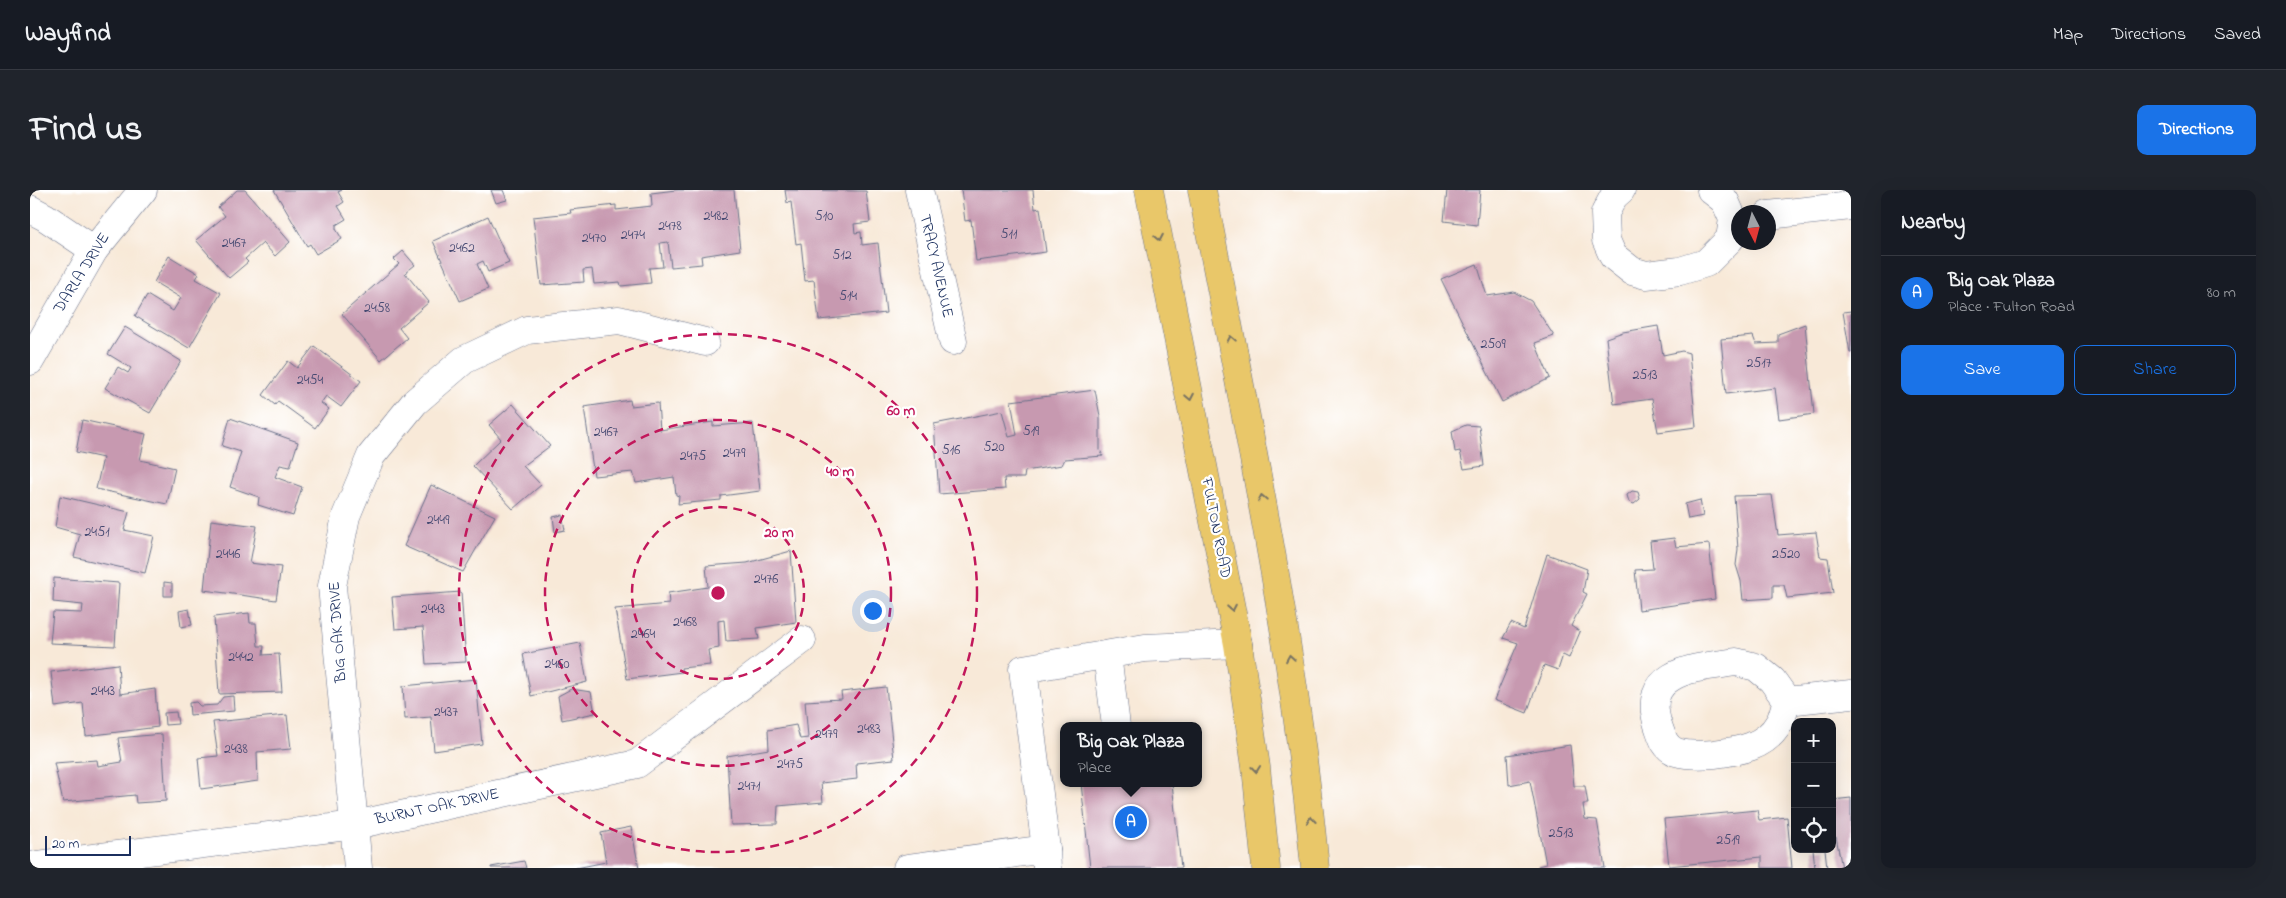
<!DOCTYPE html>
<html lang="en">
<head>
<meta charset="utf-8">
<style>
  body { margin:0; font-family:"Indie Flower",sans-serif; background:#20242c; color:#f1f3f6 }
  .controls { position:absolute; right:15px; bottom:15px; display:grid; overflow:hidden; border-radius:10px; box-shadow:0 5px 20px #0002 }
  .controls button { width:45px; height:45px; display:grid; place-items:center; padding:0; border:0; border-bottom:1px solid #363941; background:#171b24; color:#f1f3f6; font:25px sans-serif }
  .compass { position:absolute; left:1701px; top:15px; width:45px; height:45px; border-radius:50%; background:#171b24; box-shadow:0 5px 20px #0002; rotate:174deg }
  .scale { position:absolute; left:15px; bottom:12px; width:86px; box-sizing:border-box; padding-left:5px; border:2px solid #1b2f5e; border-top:0; font-size:14px; line-height:18px; white-space:nowrap; color:#1b2f5e; -webkit-text-stroke:4px #fff; paint-order:stroke }
  .you { position:absolute; left:842px; top:420px; width:18px; height:18px; margin:-12px; border:4px solid #fff; border-radius:50%; background:#1a73e8; box-shadow:0 0 0 8px #1a73e833 }
  .badge { display:grid; place-items:center; width:32px; height:32px; border-radius:50%; background:#1a73e8; color:#fff; font-size:16px; font-weight:700 }
  .pin { position:absolute; translate:-50% -50%; border:2px solid #fff; box-shadow:0 1px 5px #0006 }
  .popup { position:absolute; left:1030px; top:532px; width:142px; height:65px; box-sizing:border-box; display:grid; place-content:center; border-radius:10px; background:#171b24; filter:drop-shadow(0 1px 4px #0005); font-size:16px; white-space:nowrap; color:#9ea1a6 }
  .popup b { font-size:19px; color:#f1f3f6 }
  .popup::after { content:''; position:absolute; left:50%; top:100%; margin-left:-10px; border:10px solid transparent; border-top-color:#171b24 }
  .list { margin:0; padding:0; list-style:none }
  h2 { display:flex; justify-content:space-between; align-items:center; height:65px; margin:0; padding:0 20px; font-size:21px }
  h2 small { font-size:16px; font-weight:400; color:#9ea1a6 }
  .list li { display:grid; grid-template-columns:32px 1fr auto; gap:15px; align-items:center; box-sizing:border-box; height:75px; padding:0 20px; border-top:1px solid #363941 }
  .list b { display:block; font-size:19px; white-space:nowrap }
  .list p { margin:0; font-size:16px; white-space:nowrap; color:#9ea1a6 }
  .list em { font-size:16px; font-style:normal; color:#9ea1a6 }
  .actions { display:flex; gap:10px; padding:15px 20px }
  .actions a { flex:1; padding:11px 0; border:1px solid #1a73e8; border-radius:10px; text-align:center; font-size:18px; color:#1a73e8 }
  .actions .main { background:#1a73e8; color:#fff }
  .icon { flex:none; width:28px; height:28px; fill:none; stroke:currentColor; stroke-width:2; stroke-linecap:round; stroke-linejoin:round }
  .map { position:relative; flex:none; width:1821px; height:678px; overflow:hidden; border-radius:10px }
  header { display:flex; align-items:center; gap:30px; box-sizing:border-box; height:70px; padding:0 25px; background:#171b24; border-bottom:1px solid #363941 }
  header strong { font-size:24px }
  nav { display:flex; gap:28px; margin-inline-start:auto; font-size:18px }
  .intro { display:flex; align-items:center; justify-content:space-between; box-sizing:border-box; height:120px; padding:0 30px }
  h1 { margin:0; font-size:35px }
  .button { padding:12px 22px; border-radius:10px; background:#1a73e8; color:#fff; font-size:18px; font-weight:700 }
  main { display:flex; gap:30px; padding:0 30px }
  aside { flex:1; background:#171b24; border-radius:10px; box-shadow:0 5px 20px #0002 }
  .map>svg:first-child { display:block }
</style>
</head>
<body>
<header>
<strong>Wayfind</strong>
<nav><a>Map</a><a>Directions</a><a>Saved</a></nav>
</header>
<div class="intro"><h1>Find us</h1><a class="button">Directions</a></div>
<main>
<div class="map">
<svg width="1821" height="678" viewBox="0 0 1821 678">
  <rect width="100%" height="100%" fill="#fff"/>
  <filter id="ink" filterUnits="userSpaceOnUse"><feTurbulence type="fractalNoise" baseFrequency=".02" numOctaves="2"/><feDisplacementMap in="SourceGraphic" scale="10" xChannelSelector="R" yChannelSelector="G"/><feConvolveMatrix kernelMatrix="1 2 1 2 8 2 1 2 1" color-interpolation-filters="sRGB"/></filter>
  <filter id="wash" filterUnits="userSpaceOnUse"><feTurbulence type="fractalNoise" baseFrequency=".0096" numOctaves="4" result="noise"/><feDisplacementMap in="SourceGraphic" scale="20" xChannelSelector="R" yChannelSelector="G"/><feGaussianBlur stdDeviation="1.12" result="paint"/><feColorMatrix in="noise" values="0 0 0 0 0 0 0 0 0 0 0 0 0 0 0 0 0 1.4 0 .05"/><feComposite in="paint" operator="in"/></filter>
  <g filter="url(#wash)">
    <rect width="100%" height="100%" fill="#f8e9d8"/>
    <g id="blocks">
      <g fill="#c799b0">
        <path d="M207 0H215L260 52 245 66 233 53 215 69 218 72 199 88 166 50 195 26 188 17Z"/>
        <path d="M244 0H312L308 2 314 12 308 16 316 29 306 35V39L312 49 286 64 280 54 277 56Z"/>
        <path d="M461 0H473L477 10 466 13Z"/>
        <path d="M646 0H704L710 60 671 66 672 74 641 77 638 52 630 53 633 77 619 78 621 93 591 96 590 92 564 94 562 79 553 80 554 92 511 95 503 27 541 23 540 20 586 15V20L622 16 621 3Z"/>
        <path d="M755 0 836 1 840 32 824 34 825 43 831 42 832 55 848 53 856 123 789 130 784 90 775 91 771 53 766 54 761 12 757 13Z"/>
        <path d="M931 0H1003L1005 19 1010 18 1016 62 946 71 941 30 935 31Z"/>
        <path d="M1417 0H1450L1447 35 1414 31Z"/>
        <path d="M458 26 479 73 458 82 453 71 447 74 458 99 430 111 403 51Z"/>
        <path d="M373 61 385 75 375 83 399 112 369 138 377 148 351 170 312 124 369 74 364 69Z"/>
        <path d="M139 66 169 84 166 89 191 103 159 158 105 126 117 105 143 121 151 108 124 92Z"/>
        <path d="M1447 74 1457 106 1484 102 1501 111 1524 146 1505 153 1520 188 1472 212 1411 89Z"/>
        <path d="M1821 121V163H1820L1813 122Z"/>
        <path d="M1775 134 1784 224 1749 229 1745 198 1696 204 1691 149 1723 146 1726 154 1748 153V144Z"/>
        <path d="M1628 136 1633 165 1652 161 1659 163 1666 237 1628 242 1622 209 1584 214 1576 148 1593 142Z"/>
        <path d="M95 137 151 171 120 223 75 198 88 177 98 183 101 178 78 164Z"/>
        <path d="M284 156 331 191 311 217 296 206 291 213 299 219 285 238 248 211 245 215 233 205 258 171 267 178Z"/>
        <path d="M1065 200 1070 226V260L1073 266 1035 269 1032 275 995 281 994 288H974L975 299 909 304 904 234 972 221 979 247 987 245 981 211Z"/>
        <path d="M600 210 601 216 628 213 630 240 683 232V236L723 233 730 301 691 306V310L648 314 649 306 646 305 644 287 606 293 603 282 564 286 554 217Z"/>
        <path d="M483 214 520 256 493 276 511 295 483 319 443 276 471 249 459 235Z"/>
        <path d="M200 228 268 252 260 277 250 275 245 287 272 297 263 326 228 315 229 307 200 297 211 262 192 256Z"/>
        <path d="M52 230 116 244 110 270 145 278 137 314 66 299 73 268 46 262Z"/>
        <path d="M1436 235 1449 236 1454 276 1434 279 1430 261 1425 262 1422 241Z"/>
        <path d="M401 295 465 326 433 382 374 356Z"/>
        <path d="M1602 301 1608 302 1610 309 1604 314 1599 312 1597 305Z"/>
        <path d="M1742 305 1748 345 1786 342 1790 367 1798 368 1803 403 1757 408 1754 395H1743V408L1713 410 1711 391 1706 375 1708 359 1704 306Z"/>
        <path d="M30 306 99 322 94 340 124 346 115 383 44 367 50 344 25 337Z"/>
        <path d="M1670 310 1673 326 1658 329 1655 314Z"/>
        <path d="M532 325 535 340 525 342 523 327Z"/>
        <path d="M181 330 227 336 220 373 251 377 246 410 174 400Z"/>
        <path d="M1644 348 1646 357 1679 354 1685 409 1609 420 1605 380 1623 379 1620 351Z"/>
        <path d="M761 361 766 432 727 438 729 449 696 451 694 430 688 431 689 458 678 460 680 475 651 478 652 482 597 489 585 419 639 414 638 403 678 397 676 376 717 373Z"/>
        <path d="M1517 364 1557 379 1553 402 1557 404 1541 436 1550 442 1539 468 1533 465 1528 480 1514 475 1497 523 1464 510 1488 453 1473 448 1481 433 1494 439Z"/>
        <path d="M24 388 89 393 85 456 20 453 23 422 52 423 53 415 23 412Z"/>
        <path d="M134 392 142 393V406H134Z"/>
        <path d="M431 402 436 472 396 474 393 437 365 439 362 407Z"/>
        <path d="M159 419 162 435 151 437 149 421Z"/>
        <path d="M219 423 220 433H226L228 456H234L233 465 249 464 252 502 189 504 184 427Z"/>
        <path d="M550 453 557 492 501 506 493 464Z"/>
        <path d="M88 474 90 504 125 499 128 537 56 546 53 513 25 517 21 482Z"/>
        <path d="M446 489 452 554 404 561 401 527 375 529 373 496Z"/>
        <path d="M856 497 864 569 826 573 827 589 791 593 793 612 748 616 747 634 701 635 697 566 739 559 738 540 766 535 770 549 778 548 775 511 812 509 811 502Z"/>
        <path d="M541 499 561 502 565 523 532 530 528 506Z"/>
        <path d="M203 506 204 521 160 525 159 513 166 512 170 516 187 515 193 507Z"/>
        <path d="M146 522 148 534 135 535 134 523Z"/>
        <path d="M257 525 261 559 227 562 228 591 171 599 168 568 188 566 183 532Z"/>
        <path d="M132 544 136 611 106 613 105 605 33 612 24 573 67 570 68 576 92 572 88 548Z"/>
        <path d="M1540 555 1544 596H1555L1558 614H1553L1555 629 1567 630 1575 678H1508V676L1516 674 1500 591 1479 595 1477 565Z"/>
        <path d="M1051 593H1142L1151 678H1060Z"/>
        <path d="M1821 608V678H1812L1806 647 1802 648V610Z"/>
        <path d="M1727 620 1729 630 1757 627 1762 678H1732V667L1639 676 1634 629Z"/>
        <path d="M601 637 609 678H546L576 672 571 643Z"/>
        <path d="M1783 659H1795L1797 678H1785Z"/>
        <path d="M494 671 496 678H461V677Z"/>
      </g>
    </g>
  </g>
  <g filter="url(#ink)">
    <use href="#blocks" fill-opacity="0" stroke="#687089" stroke-width="1"/>
    <g fill="none" stroke-linecap="round" stroke-linejoin="round">
      <defs>
        <g id="minor">
          <path d="M889 0 923 151"/>
          <path d="M1591 0 1584 6 1575 23 1576 50 1583 66 1602 81 1616 85 1650 81 1676 73 1700 49 1703 29 1695 11 1681 0"/>
          <path d="M0 19 15 27 64 60"/>
          <path d="M1738 25 1821 16"/>
          <path d="M0 171 64 60 113 0"/>
          <path d="M1077 465 1086 536"/>
          <path d="M1706 472 1726 477 1742 490 1757 511C1754 518 1753 527 1749 533 1736 557 1709 561 1684 564 1673 565 1657 565 1646 562 1634 557 1632 546 1628 535 1610 479 1668 478 1706 472Z"/>
          <path d="M1757 511 1821 504"/>
          <path d="M1016 659 993 479 1115 458 1208 454"/>
          <path d="M0 676 325 635 607 574 772 450"/>
          <path d="M328 678 302 396 316 326 341 266 385 212 434 170 497 140 589 130 675 152"/>
          <path d="M877 678 1016 659 1017 678"/>
        </g>
        <g id="major">
          <path d="M1119 0 1208 454 1226 577 1236 678"/>
          <path d="M1172 0C1215 225 1264 449 1285 678"/>
        </g>
      </defs>
      <use href="#minor" stroke="#687089" stroke-width="29"/>
      <use href="#major" stroke="#687089" stroke-width="29"/>
      <use href="#minor" stroke="#fff" stroke-width="28"/>
      <use href="#major" stroke="#e9c769" stroke-width="28"/>
    </g>
    <defs><path id="oneway-chevron" d="M-2-3.5L2.5 0L-2 3.5" fill="none" stroke-width="1.6" stroke-linecap="round" stroke-linejoin="round" transform="scale(1.25)"/></defs>
    <g stroke="#787363">
      <use href="#oneway-chevron" transform="translate(1129 48) rotate(79)"/>
      <use href="#oneway-chevron" transform="translate(1201 149) rotate(-101)"/>
      <use href="#oneway-chevron" transform="translate(1160 207) rotate(79)"/>
      <use href="#oneway-chevron" transform="translate(1232 308) rotate(-101)"/>
      <use href="#oneway-chevron" transform="translate(1202 418) rotate(79)"/>
      <use href="#oneway-chevron" transform="translate(1260 468) rotate(-99)"/>
      <use href="#oneway-chevron" transform="translate(1226 579) rotate(84)"/>
      <use href="#oneway-chevron" transform="translate(1281 630) rotate(-96)"/>
    </g>
  </g>
  <g fill="none" stroke="#c2185b" stroke-width="2.5" stroke-dasharray="9 6">
    <circle cx="688" cy="403" r="86"/>
    <circle cx="688" cy="403" r="173"/>
    <circle cx="688" cy="403" r="259"/>
  </g>
  <g text-anchor="middle" dominant-baseline="central" stroke-width="4.5" stroke-linejoin="round" paint-order="stroke">
    <g font-size="14" fill="#464a72">
      <text x="686" y="26">2482</text>
      <text x="794" y="26">510</text>
      <text x="640" y="36">2478</text>
      <text x="979" y="44">511</text>
      <text x="603" y="45">2474</text>
      <text x="564" y="48">2470</text>
      <text x="204" y="53">2467</text>
      <text x="432" y="58">2462</text>
      <text x="812" y="65">512</text>
      <text x="818" y="106">514</text>
      <text x="347" y="118">2458</text>
      <text x="1463" y="154">2509</text>
      <text x="1729" y="173">2517</text>
      <text x="1615" y="185">2513</text>
      <text x="280" y="190">2454</text>
      <text x="1001" y="241">519</text>
      <text x="576" y="242">2467</text>
      <text x="964" y="257">520</text>
      <text x="921" y="260">516</text>
      <text x="704" y="263">2479</text>
      <text x="663" y="266">2475</text>
      <text x="408" y="330">2449</text>
      <text x="67" y="342">2451</text>
      <text x="198" y="364">2446</text>
      <text x="1756" y="364">2520</text>
      <text x="736" y="389">2476</text>
      <text x="403" y="419">2443</text>
      <text x="655" y="432">2468</text>
      <text x="613" y="444">2464</text>
      <text x="211" y="467">2442</text>
      <text x="527" y="474">2460</text>
      <text x="73" y="501">2443</text>
      <text x="416" y="522">2437</text>
      <text x="839" y="539">2483</text>
      <text x="796" y="544">2479</text>
      <text x="206" y="559">2438</text>
      <text x="760" y="574">2475</text>
      <text x="719" y="596">2471</text>
      <text x="1531" y="643">2513</text>
      <text x="1698" y="650">2519</text>
    </g>
    <g font-size="16" fill="#1b2f5e" stroke="#fff">
      <text transform="translate(906 76) rotate(77)">TRACY AVENUE</text>
      <text transform="translate(52 83) rotate(-58)">DARLA DRIVE</text>
      <text transform="translate(1186 338) rotate(79)">FULTON ROAD</text>
      <text transform="translate(308 442) rotate(-94)">BIG OAK DRIVE</text>
      <text transform="translate(407 617) rotate(-12)">BURNT OAK DRIVE</text>
    </g>
  </g>
  <circle cx="688" cy="403" r="8" fill="#c2185b" stroke="#fff" stroke-width="2.5"/>
  <g font-size="15" text-anchor="middle" font-weight="bold" fill="#c2185b" stroke="#fff" stroke-width="4.5" stroke-linejoin="round" paint-order="stroke">
    <text x="871" y="225">60 m</text>
    <text x="810" y="286">40 m</text>
    <text x="749" y="347">20 m</text>
  </g>
</svg>
<div class="controls">
<button>+</button>
<button>−</button>
<button><svg class="icon" aria-label="locate" viewBox="0 0 24 24"><circle cx="12" cy="12" r="6"/><path d="M12 2v4M12 18v4M2 12h4M18 12h4"/></svg></button>
</div>
<svg class="compass" viewBox="-18 -18 36 36"><path d="M0-13l5 13h-10z" fill="#e53935"/><path d="M0 13l5-13h-10z" fill="#9ea1a6"/></svg>
<div class="scale">20 m</div>
<div class="you"></div>
<div class="pin badge" style="left:1101px;top:632px">A</div>
<div class="popup"><b>Big Oak Plaza</b>Place</div>
</div>
<aside>
<h2>Nearby<small></small></h2>
<ul class="list">
<li><span class="badge">A</span><div><b>Big Oak Plaza</b><p>Place · Fulton Road</p></div><em>80 m</em></li>
</ul>
<div class="actions"><a class="main">Save</a><a>Share</a></div>
</aside>
</main>
</body>
</html>
